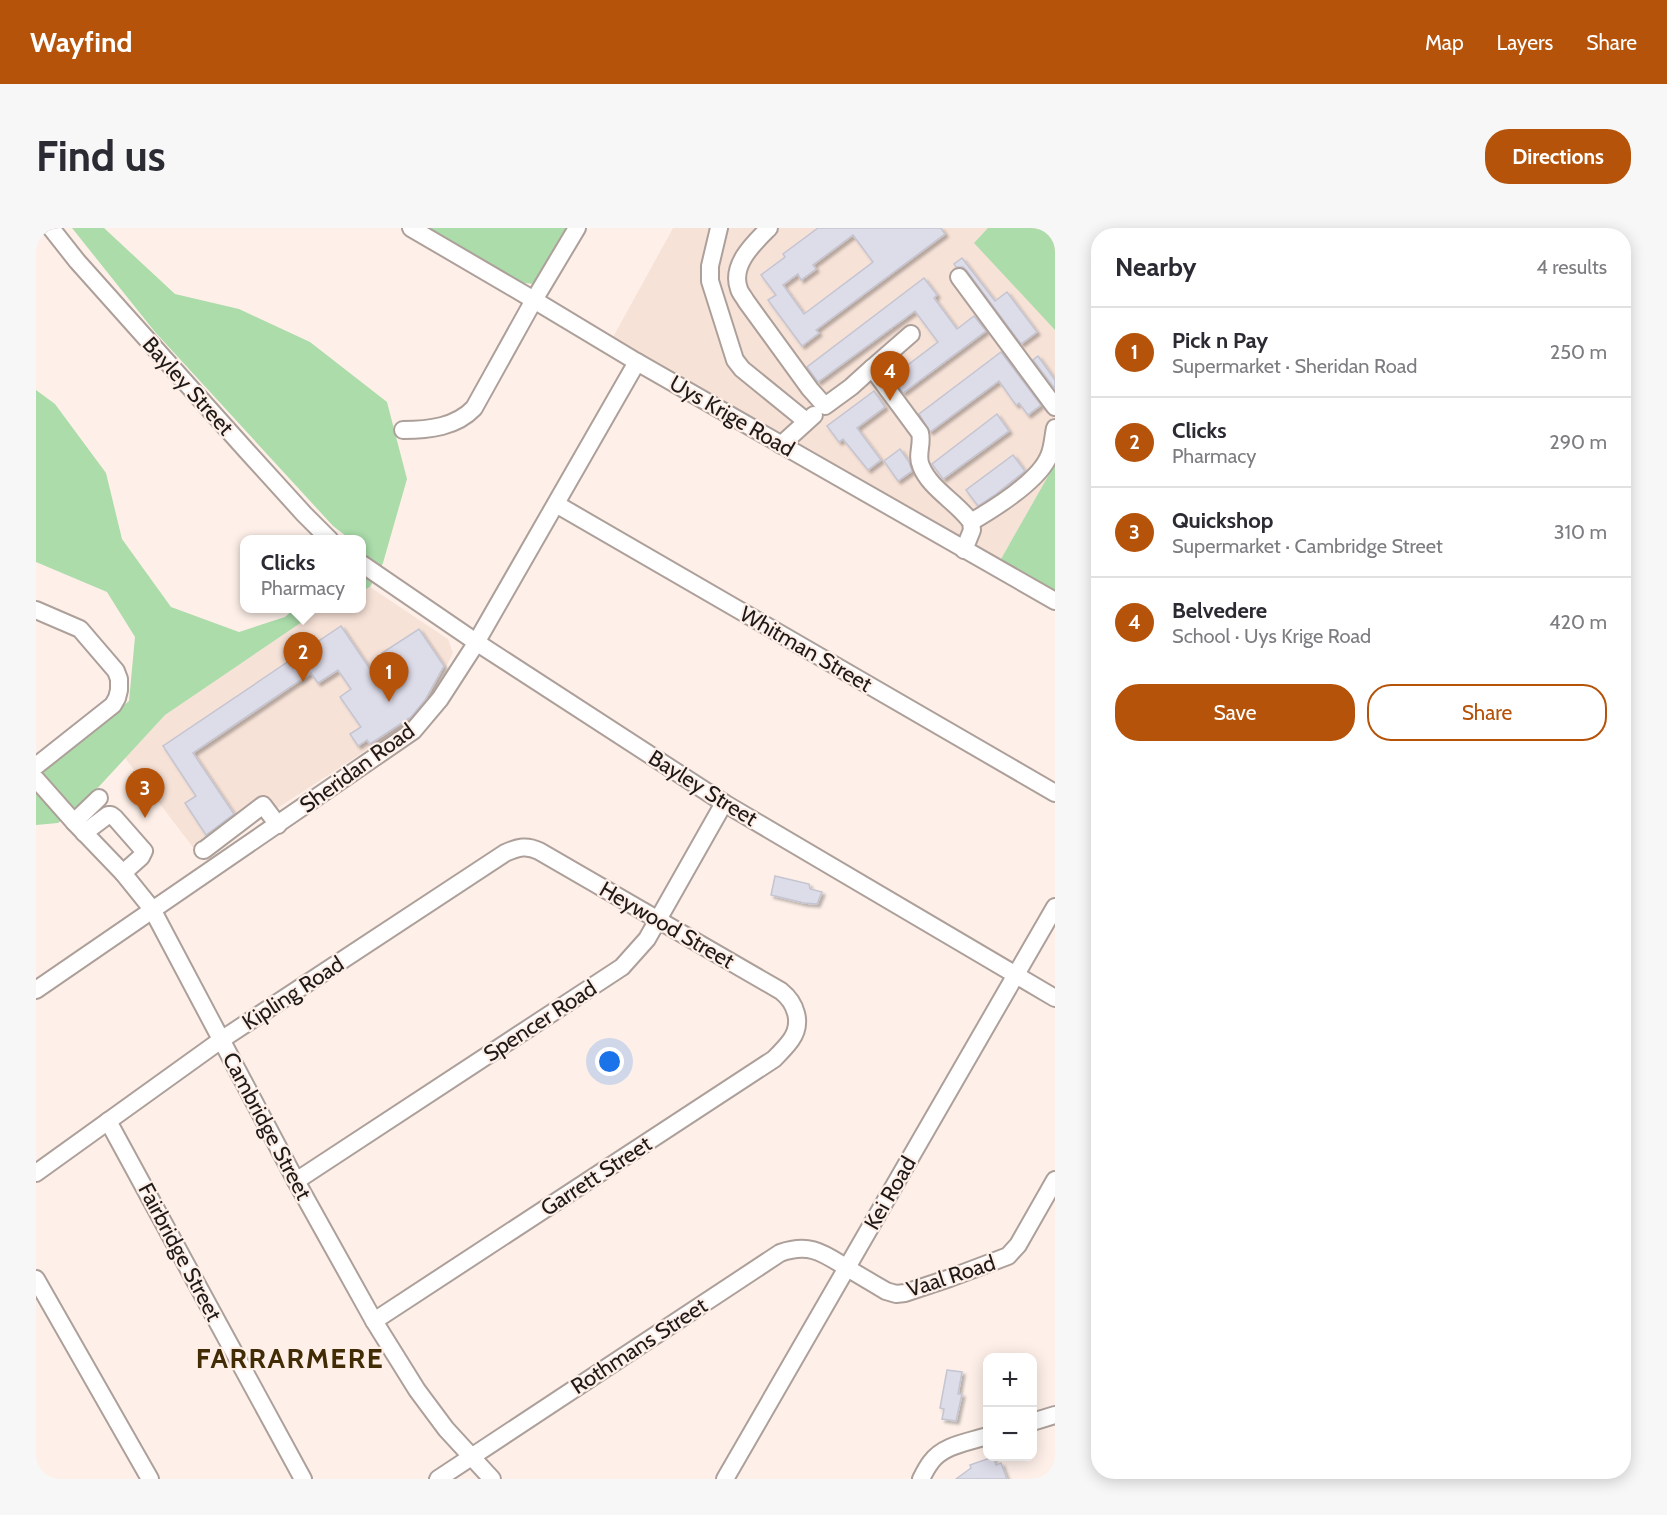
<!DOCTYPE html>
<html lang="en">
<head>
<meta charset="utf-8">
<style>
  body { margin:0; font-family:Cabin,sans-serif; background:#f7f7f7; color:#2b2b33 }
  .controls { position:absolute; right:18px; bottom:18px; display:grid; overflow:hidden; border-radius:12px; box-shadow:0 3px 15px #0003 }
  .controls button { width:54px; height:54px; display:grid; place-items:center; padding:0; border:0; border-bottom:2px solid #e1e1e2; background:#fff; color:#2b2b33; font:30px sans-serif }
  .you { position:absolute; left:574px; top:834px; width:21px; height:21px; margin:-15px; border:4px solid #fff; border-radius:50%; background:#1a73e8; box-shadow:0 0 0 9px #1a73e833 }
  .badge { display:grid; place-items:center; width:39px; height:39px; border-radius:50%; background:#b45309; color:#fff; font-size:20px; font-weight:700 }
  .pin { position:absolute; translate:-50% -50px; filter:drop-shadow(0 2px 3px #0008) }
  .pin::after { content:''; position:absolute; top:32px; width:21px; height:18px; background:inherit; clip-path:polygon(0 0,100% 0,50% 100%) }
  .popup { position:absolute; left:204px; top:307px; width:126px; height:78px; box-sizing:border-box; display:grid; place-content:center; border-radius:12px; background:#fff; filter:drop-shadow(0 2px 4px #0005); font-size:20px; white-space:nowrap; color:#7c7c81 }
  .popup b { font-size:22px; color:#2b2b33 }
  .popup::after { content:''; position:absolute; left:50%; top:100%; margin-left:-12px; border:12px solid transparent; border-top-color:#fff }
  .list { margin:0; padding:0; list-style:none }
  h2 { display:flex; justify-content:space-between; align-items:center; height:78px; margin:0; padding:0 24px; font-size:26px }
  h2 small { font-size:20px; font-weight:400; color:#7c7c81 }
  .list li { display:grid; grid-template-columns:39px 1fr auto; gap:18px; align-items:center; box-sizing:border-box; height:90px; padding:0 24px; border-top:2px solid #e1e1e2 }
  .list b { display:block; font-size:22px; white-space:nowrap }
  .list p { margin:0; font-size:20px; white-space:nowrap; color:#7c7c81 }
  .list em { font-size:20px; font-style:normal; color:#7c7c81 }
  .actions { display:flex; gap:12px; padding:18px 24px }
  .actions a { flex:1; padding:14px 0; border:2px solid #b45309; border-radius:24px; text-align:center; font-size:21px; color:#b45309 }
  .actions .main { background:#b45309; color:#fff }
  .map { position:relative; flex:none; width:1019px; height:1251px; overflow:hidden; border-radius:24px }
  header { display:flex; align-items:center; gap:36px; box-sizing:border-box; height:84px; padding:0 30px; background:#b45309; color:#fff }
  header strong { font-size:28px }
  nav { display:flex; gap:33px; margin-inline-start:auto; font-size:21px }
  .intro { display:flex; align-items:center; justify-content:space-between; box-sizing:border-box; height:144px; padding:0 36px }
  h1 { margin:0; font-size:42px }
  .button { padding:15px 27px; border-radius:24px; background:#b45309; color:#fff; font-size:21px; font-weight:700 }
  main { display:flex; gap:36px; padding:0 36px }
  aside { flex:1; background:#fff; border-radius:24px; box-shadow:0 3px 15px #0003 }
  .map>svg:first-child { display:block }
</style>
</head>
<body>
<header>
<strong>Wayfind</strong>
<nav><a>Map</a><a>Layers</a><a>Share</a></nav>
</header>
<div class="intro"><h1>Find us</h1><a class="button">Directions</a></div>
<main>
<div class="map">
<svg width="1019" height="1251" viewBox="0 0 1019 1251">
  <defs>
    <filter id="shadow"><feDropShadow dx="3" dy="3" stdDeviation="1.5" flood-color="#0004"/></filter>
  </defs>
  <rect width="100%" height="100%" fill="#fef0e9"/>
  <g fill="#f7e2d7">
    <path d="M637 0H1019V237L965 331 577 109Z"/>
    <path d="M334 359 412 411 417 425 386 486 165 630 89 530 129 487 285 381 326 380V363Z"/>
  </g>
  <g fill="#abdcaa">
    <path d="M36 0H68L139 66 203 81 274 114 351 174 371 251 347 335 334 359 326 363V312L314 311 297 298 119 104Z"/>
    <path d="M388 0H536L506 50 497 56 481 54Z"/>
    <path d="M952 0H1019V102L938 15Z"/>
    <path d="M0 162 19 176 70 245 86 311 135 379 203 404 249 389 258 381H285L129 487 46 577 22 595 0 597V551L1 552 13 539 93 473 99 409 71 364 0 334Z"/>
    <path d="M1019 236V362H1018L965 331Z"/>
  </g>
  <g fill="#dddce9" stroke="#c5c4d1" stroke-width="1.5" fill-rule="evenodd" filter="url(#shadow)">
    <path d="M782 0H905L909 6 780 102 783 105 766 118 732 72 740 67 725 47 749 29 747 26ZM817 7 837 34 768 86 747 57 762 46 765 52 780 41 777 37Z"/>
    <path d="M926 30 959 73 971 64 1001 104 985 116 931 43 927 39H920L918 36Z"/>
    <path d="M888 50 901 67 898 70 921 101 938 88 950 103 867 165 856 149 902 114 879 83 782 154 771 139Z"/>
    <path d="M965 124 1005 177 992 187 983 175 980 177 963 153 894 204 883 186Z"/>
    <path d="M1002 128 1019 152V161L997 132Z"/>
    <path d="M838 163 849 179 821 200 845 232 832 242 807 211 803 214 791 198Z"/>
    <path d="M961 186 973 203 907 251 896 236Z"/>
    <path d="M864 221 873 234 876 243 862 253 848 233Z"/>
    <path d="M977 227 989 243 960 266 942 278 930 262Z"/>
    <path d="M305 398 342 453 359 443 346 425 383 401 408 438 389 472 375 489 334 516 331 512 322 518 314 506 325 499 304 469 315 461 302 442 282 455 275 445 157 525 198 586 170 607 149 575 160 568 127 518Z"/>
    <path d="M739 648 773 656 774 661 786 664 781 676 768 675 735 667Z"/>
    <path d="M911 1142 926 1144 922 1166H926L920 1193 906 1191 908 1181 904 1180Z"/>
    <path d="M957 1229 960 1237 965 1235 971 1251H920L935 1240 934 1237Z"/>
  </g>
  <g fill="none" stroke-linecap="round" stroke-linejoin="round">
    <defs>
      <g id="minor">
        <path d="M15 0 41 33 209 221 268 286 294 312"/>
        <path d="M375 0 498 72 601 134 1019 373"/>
        <path d="M683 0 674 38V53L699 132 706 141 770 193"/>
        <path d="M733 0C718 15 694 37 703 61 704 65 708 69 710 73L774 161 789 178 815 159 836 140 884 205C887 216 880 227 885 238 894 261 921 274 935 294L936 302 928 322"/>
        <path d="M923 49 1019 179"/>
        <path d="M836 140 875 106"/>
        <path d="M367 202C393 202 420 199 438 180L498 72 541 0"/>
        <path d="M745 217 778 187"/>
        <path d="M520 276 1019 565"/>
        <path d="M935 294C959 280 1003 253 1013 228 1017 219 1017 209 1019 200"/>
        <path d="M326 336 440 414 688 575 1019 770"/>
        <path d="M0 382 44 401 80 443 83 451V462L81 470 77 477 0 538"/>
        <path d="M0 551 38 594 87 645 116 681 260 953 338 1093 381 1162 410 1201 456 1251"/>
        <path d="M38 594 63 570"/>
        <path d="M48 605 72 587H75L79 590 108 623 105 629 87 645"/>
        <path d="M167 622H168L227 577 242 597"/>
        <path d="M0 762 377 503 404 471 437 420 601 134"/>
        <path d="M72 893 267 1251"/>
        <path d="M0 945 185 812 469 625C482 619 491 617 503 623L745 763C760 775 767 795 755 812 750 819 744 825 738 831L338 1093"/>
        <path d="M260 953 586 739 611 711 688 575"/>
        <path d="M0 1051 114 1251"/>
        <path d="M996 1194 1019 1187"/>
        <path d="M402 1251 744 1025C775 1014 788 1026 813 1041 826 1049 838 1056 850 1063L860 1066 869 1065 914 1050 972 1028 982 1017 1019 952"/>
        <path d="M689 1251 1019 679"/>
        <path d="M885 1251C888 1245 891 1239 895 1234 907 1217 933 1214 951 1208"/>
      </g>
    </defs>
    <use href="#minor" stroke="#ada09a" stroke-width="20"/>
    <use href="#minor" stroke="#fff" stroke-width="16"/>
  </g>
  <g text-anchor="middle" dominant-baseline="central" stroke-width="4.5" stroke-linejoin="round" paint-order="stroke">
    <g font-size="22" fill="#1f1a18" stroke="#fef0e9">
      <text transform="translate(152 158) rotate(48)">Bayley Street</text>
      <text transform="translate(696 188) rotate(30)">Uys Krige Road</text>
      <text transform="translate(770 421) rotate(30)">Whitman Street</text>
      <text transform="translate(321 540) rotate(-36)">Sheridan Road</text>
      <text transform="translate(667 560) rotate(32)">Bayley Street</text>
      <text transform="translate(631 697) rotate(30)">Heywood Street</text>
      <text transform="translate(257 765) rotate(-33)">Kipling Road</text>
      <text transform="translate(504 793) rotate(-33)">Spencer Road</text>
      <text transform="translate(231 898) rotate(62)">Cambridge Street</text>
      <text transform="translate(560 948) rotate(-33)">Garrett Street</text>
      <text transform="translate(854 965) rotate(-60)">Kei Road</text>
      <text transform="translate(144 1024) rotate(62)">Fairbridge Street</text>
      <text transform="translate(915 1048) rotate(-18)">Vaal Road</text>
      <text transform="translate(603 1118) rotate(-33)">Rothmans Street</text>
    </g>
    <g font-size="28" font-weight="bold" letter-spacing="1.5" fill="#412c05" stroke="#fef0e9">
      <text x="254" y="1130">FARRARMERE</text>
    </g>
  </g>
</svg>
<div class="controls">
<button>+</button>
<button>−</button>
</div>
<div class="you"></div>
<div class="pin badge" style="left:353px;top:474px">1</div>
<div class="pin badge" style="left:267px;top:454px">2</div>
<div class="popup"><b>Clicks</b>Pharmacy</div>
<div class="pin badge" style="left:109px;top:590px">3</div>
<div class="pin badge" style="left:854px;top:173px">4</div>
</div>
<aside>
<h2>Nearby<small>4 results</small></h2>
<ul class="list">
<li><span class="badge">1</span><div><b>Pick n Pay</b><p>Supermarket · Sheridan Road</p></div><em>250 m</em></li>
<li><span class="badge">2</span><div><b>Clicks</b><p>Pharmacy</p></div><em>290 m</em></li>
<li><span class="badge">3</span><div><b>Quickshop</b><p>Supermarket · Cambridge Street</p></div><em>310 m</em></li>
<li><span class="badge">4</span><div><b>Belvedere</b><p>School · Uys Krige Road</p></div><em>420 m</em></li>
</ul>
<div class="actions"><a class="main">Save</a><a>Share</a></div>
</aside>
</main>
</body>
</html>
